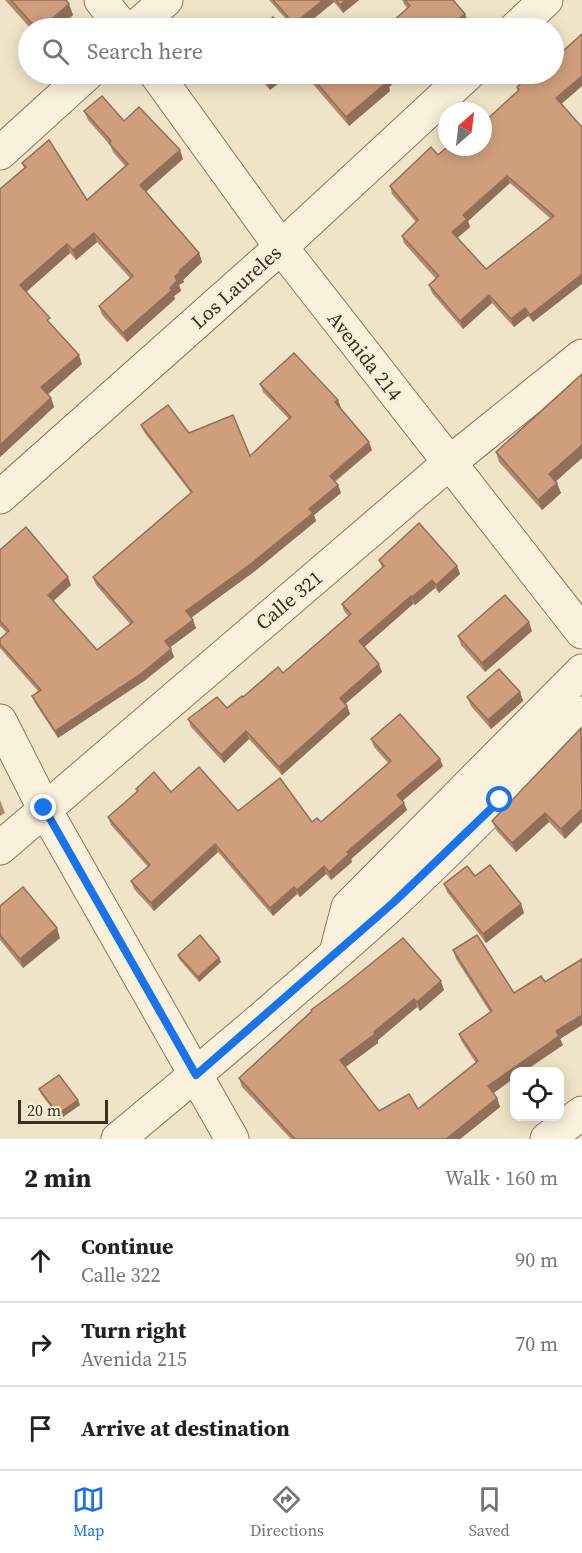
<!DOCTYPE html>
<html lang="en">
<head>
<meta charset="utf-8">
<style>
  body { margin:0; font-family:"Source Serif 4",serif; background:#f6f6f6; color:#222 }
  .controls { position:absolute; right:18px; bottom:18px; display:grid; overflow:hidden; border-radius:12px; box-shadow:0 3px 15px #0003 }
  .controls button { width:54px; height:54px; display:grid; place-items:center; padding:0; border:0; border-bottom:2px solid #e0e0e0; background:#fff; color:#222; font:30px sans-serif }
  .compass { position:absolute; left:438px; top:102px; width:54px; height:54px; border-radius:50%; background:#fff; box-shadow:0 3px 15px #0003; rotate:28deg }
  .scale { position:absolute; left:18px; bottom:15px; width:90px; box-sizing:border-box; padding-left:6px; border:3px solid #3d2e20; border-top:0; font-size:16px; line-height:21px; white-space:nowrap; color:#3d2e20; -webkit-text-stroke:4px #f7eed8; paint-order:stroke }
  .stop { position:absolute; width:18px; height:18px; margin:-14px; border:4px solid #1a73e8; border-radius:50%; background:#fff }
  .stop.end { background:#1a73e8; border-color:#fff; box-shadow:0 2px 6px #0008 }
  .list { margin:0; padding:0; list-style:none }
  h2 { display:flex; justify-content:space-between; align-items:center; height:78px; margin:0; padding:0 24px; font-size:26px }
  h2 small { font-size:20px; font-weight:400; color:#767676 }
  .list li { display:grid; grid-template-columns:39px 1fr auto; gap:18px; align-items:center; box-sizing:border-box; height:84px; padding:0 24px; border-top:2px solid #e0e0e0 }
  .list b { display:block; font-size:22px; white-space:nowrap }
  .list p { margin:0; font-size:20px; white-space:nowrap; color:#767676 }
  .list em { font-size:20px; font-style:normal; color:#767676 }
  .icon { flex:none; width:33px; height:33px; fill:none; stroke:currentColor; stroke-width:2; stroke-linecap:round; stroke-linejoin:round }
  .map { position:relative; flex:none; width:582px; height:1139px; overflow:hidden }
  .search { position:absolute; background:#fff; box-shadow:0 3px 15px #0003; left:18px; right:18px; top:18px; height:66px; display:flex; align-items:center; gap:15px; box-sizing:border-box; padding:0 21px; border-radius:33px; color:#767676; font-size:22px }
  .sheet { height:330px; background:#fff }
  nav { display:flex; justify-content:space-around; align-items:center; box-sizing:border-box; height:84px; border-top:2px solid #e0e0e0; background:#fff; font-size:16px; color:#767676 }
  nav a { display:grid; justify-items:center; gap:3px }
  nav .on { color:#1a73e8 }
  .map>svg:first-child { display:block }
</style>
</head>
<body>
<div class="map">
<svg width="582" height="1139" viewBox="0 0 582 1139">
  <rect width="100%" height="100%" fill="#f0e4c8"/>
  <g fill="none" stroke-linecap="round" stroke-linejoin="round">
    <defs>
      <g id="minor">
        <path d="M101 0 123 28"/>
        <path d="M135 28 166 0"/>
        <path d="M516 28 546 0"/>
        <path d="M156 74 281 247 582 632"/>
        <path d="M0 153 87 74"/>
        <path d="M0 497 281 247 468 74"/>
        <path d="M0 721 44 808 232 1139"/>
        <path d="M0 848 449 463 582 356"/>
        <path d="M336 953 348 907 582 671"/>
        <path d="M118 1139C211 1062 304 984 393 903 459 842 521 778 582 713"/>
        <path d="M547 1139 582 1113"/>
      </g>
    </defs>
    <use href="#minor" stroke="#8d765c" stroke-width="35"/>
    <use href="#minor" stroke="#faf1dc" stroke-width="33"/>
  </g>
  <g fill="#b2896c" fill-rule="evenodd">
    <path d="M5 0H66L73 15 58 28H30Z"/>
    <path d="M269 0H359L343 13 334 2 302 28H294Z"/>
    <path d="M402 0H453L465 14 468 22 408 9 404 4Z"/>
    <path d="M582 34V86L561 104 582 127 533 322 528 316 514 327 492 303 463 329 432 293 429 285 436 279 404 243 402 236 416 222 392 194 390 186 438 155 483 147 518 91 517 87 554 74ZM510 183 551 219 486 269 457 238 470 227 468 221Z"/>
    <path d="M256 74H290L270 90Z"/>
    <path d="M309 74H405L389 87 390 91 349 126 312 83Z"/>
    <path d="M84 111 124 121 183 159 146 192 199 253 202 262 183 280 184 282 179 285 181 291 174 296 175 299 127 342 102 315 99 306 130 278 97 242 76 260 70 253 26 292 82 364 47 394 51 398 54 407 0 457V189L24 168 22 163 87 200 125 166 113 152 110 145 88 120Z"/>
    <path d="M582 374V458L555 481 561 493 542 510 499 462 496 452Z"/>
    <path d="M260 384 338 400 341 408H340L372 450 335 482 338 485 341 493 314 515 316 521 255 571 191 618 196 628 170 647 174 657 144 681 58 738 35 703 32 696 38 691 0 648V639L7 633 0 626V550L71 585 53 601 97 650 130 624 96 585 93 577 191 493 144 432 141 425 189 433 250 456 289 419 263 392Z"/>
    <path d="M379 560 457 566 460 574 439 593 435 588 415 605 413 604 364 647 382 672 345 704 347 706 350 714 282 775 249 739 224 763 191 727 188 719 227 708 243 697 283 673 348 616 344 611 342 604 382 568Z"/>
    <path d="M532 631 485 672 461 645 458 636Z"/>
    <path d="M520 692 523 701 491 729 471 706 467 697Z"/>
    <path d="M581 728 565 839 549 822 516 852 496 830 492 821Z"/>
    <path d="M371 739 443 766 402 801 407 810 351 859 352 862 331 880 326 874 300 897 297 894 273 916 218 852 154 911 134 889 131 881 148 867 111 825 108 817 137 792 136 789 171 792 238 811 312 822H321L388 763 374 747Z"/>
    <path d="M0 800 5 813 0 816Z"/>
    <path d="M475 876 521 904 524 913 486 943 447 892 444 884Z"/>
    <path d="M0 906 60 938 23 968 0 940Z"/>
    <path d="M453 950 514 993 545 982 582 959V1025L560 1039 563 1045 493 1093 497 1098 500 1107 460 1139H291L242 1087 239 1078 311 1012V1010L444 990 420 1011 417 1007 378 1040V1043L345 1067 379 1111 418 1109 476 1063 462 1042 459 1034 490 1012 456 959Z"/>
    <path d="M178 955 219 958 221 962 199 982 179 959Z"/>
    <path d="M39 1089 80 1105 60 1119 41 1094Z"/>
  </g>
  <g fill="#916f58">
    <path d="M323 0H333L334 2 302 28H296L294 24Z"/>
    <path d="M346 0H359L343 13 340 5Z"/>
    <path d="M69 4 73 15 58 28H41Z"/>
    <path d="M465 14 468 22 460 28H446Z"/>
    <path d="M276 74H290L270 90 267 81Z"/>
    <path d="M391 74H405L389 87 390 91 349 126 346 117 384 79Z"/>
    <path d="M582 76V86L559 106 556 98Z"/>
    <path d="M180 150 183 159 143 194 140 185Z"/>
    <path d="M507 176 510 183 468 221 470 227 455 240 452 232 463 215Z"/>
    <path d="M94 233 97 242 76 260 73 250Z"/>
    <path d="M67 244 70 253 24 294 20 285Z"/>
    <path d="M199 253 202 262 183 280 184 282 179 285 181 291 174 296 175 299 127 342 123 333 170 288 175 276 179 271Z"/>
    <path d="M582 274V284L533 322 530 315Z"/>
    <path d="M489 295 492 303 463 329 460 321Z"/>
    <path d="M525 308 528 316 514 327 511 319Z"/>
    <path d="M79 355 82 364 45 397 41 387Z"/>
    <path d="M51 398 54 407 0 457V445Z"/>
    <path d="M338 400 341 408 338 410 335 402Z"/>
    <path d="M369 442 372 450 332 483 330 476Z"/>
    <path d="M582 445V458L553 484 549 474Z"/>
    <path d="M557 483 561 493 542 510 538 500Z"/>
    <path d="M338 485 341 493 314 515 316 521 255 571 189 619 186 611Z"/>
    <path d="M457 566 460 574 439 593 436 585Z"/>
    <path d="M68 577 71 585 51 603 48 595Z"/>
    <path d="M432 580 435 588 415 605 412 597Z"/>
    <path d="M411 596 413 604 362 649 359 641Z"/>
    <path d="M193 620 196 628 168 649 165 641Z"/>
    <path d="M529 622 532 631 485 672 482 663Z"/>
    <path d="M171 649 174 657 144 681 58 738 55 731Z"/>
    <path d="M379 664 382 672 343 706 340 698Z"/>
    <path d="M520 692 523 701 491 729 488 720Z"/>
    <path d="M347 706 350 714 282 775 279 767Z"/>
    <path d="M246 731 249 739 224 763 221 755Z"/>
    <path d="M440 759 443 766 400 803 397 795Z"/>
    <path d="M404 803 407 810 351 859 352 862 331 880 329 872 347 852Z"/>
    <path d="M582 809V822L565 839 561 829Z"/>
    <path d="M545 813 549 822 516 852 512 843Z"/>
    <path d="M215 844 218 852 154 911 151 903Z"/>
    <path d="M324 866 326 874 300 897 297 890Z"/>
    <path d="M294 887 297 894 273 916 270 908Z"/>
    <path d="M521 904 524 913 486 943 483 934Z"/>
    <path d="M57 928 60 938 23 968 20 959Z"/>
    <path d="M219 958 221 962 199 982 198 977Z"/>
    <path d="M441 981 444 990 420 1011 417 1002Z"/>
    <path d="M414 999 417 1007 378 1040V1043L343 1069 340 1060Z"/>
    <path d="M582 1015V1025L560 1039 563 1045 524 1071H514V1078L491 1095 488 1086 556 1031Z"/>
    <path d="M497 1098 500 1107 460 1139H446Z"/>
    <path d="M78 1100 80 1105 60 1119 58 1114Z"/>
  </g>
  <g fill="#cf9f7d" stroke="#916f58" stroke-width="1.5" fill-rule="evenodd">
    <path d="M11 0H66L69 4 41 28H36Z"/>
    <path d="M273 0H323L294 24Z"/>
    <path d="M336 0H346L340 5Z"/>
    <path d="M405 0H453L465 14 446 28H385L410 6Z"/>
    <path d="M273 17 283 28H259Z"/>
    <path d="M582 34V76L556 98 582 127V274L530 315 525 308 511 319 489 295 460 321 429 285 439 276 402 236 418 220 390 186 431 147 438 155 447 147H483V123L519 90 517 87 532 74H554V59ZM507 176 554 216 486 269 452 232 467 219 463 215Z"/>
    <path d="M260 74H276L267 81Z"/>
    <path d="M309 74H391L384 79 387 82 346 117Z"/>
    <path d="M102 96 124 121 139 107 180 150 140 185 199 253 179 271 180 273 175 276 177 281 170 288 172 290 123 333 99 306 133 276 94 233 73 250 67 244 20 285 50 318 47 320 79 355 41 387 51 398 0 445V189L26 167 22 163 49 140 87 200 128 164 109 143 111 141 84 111Z"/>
    <path d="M294 353 338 400 335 402 369 442 330 476 338 485 309 509 313 513 252 563 186 611 193 620 165 641 171 649 142 673 55 731 32 696 41 690 0 644V639L9 631 0 621V550L26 527 68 577 48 595 97 650 133 622 93 577 192 492 141 425 168 405 189 433 233 415 250 456 291 417 260 384Z"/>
    <path d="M582 374V445L549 474 557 483 538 500 496 452Z"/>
    <path d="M419 523 457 566 436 585 432 580 412 597 411 596 359 641 379 664 340 698 347 706 279 767 246 731 221 755 188 719 217 697 227 708 242 696 243 697 278 667 283 673 351 614 342 604 384 566 379 560Z"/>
    <path d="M505 595 529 622 482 663 458 636Z"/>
    <path d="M499 669 520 692 488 720 467 697Z"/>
    <path d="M400 714 440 759 397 795 404 803 347 852 349 854 329 872 324 866 297 890 294 887 270 908 215 844 151 903 131 881 150 865 108 817 138 791 136 789 154 772 171 792 199 767 238 811 280 778 312 822 317 818 321 822 391 761 371 739Z"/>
    <path d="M581 728 582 809 561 829 545 813 512 843 492 821Z"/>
    <path d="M490 865 521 904 483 934 444 884 467 866 475 876Z"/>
    <path d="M23 887 57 928 20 959 0 935V906Z"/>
    <path d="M200 935 219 958 198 977 178 955Z"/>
    <path d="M477 935 514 993 541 976 545 982 582 959V1015L556 1031 559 1036 488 1086 497 1098 446 1139H295L239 1078 312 1011 311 1010 346 984 403 938 441 981 417 1002 414 999 374 1032 375 1034 340 1060 379 1111 409 1094 418 1109 478 1061 459 1034 492 1011 453 950Z"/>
    <path d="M59 1075 78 1100 58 1114 39 1089Z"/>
  </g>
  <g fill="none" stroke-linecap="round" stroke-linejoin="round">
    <path stroke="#1a73e8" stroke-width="8" d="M44 808 196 1075 394 902 500 800"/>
  </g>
  <g text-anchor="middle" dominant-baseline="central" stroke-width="4.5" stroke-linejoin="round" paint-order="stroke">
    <g font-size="20" fill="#3d2e20" stroke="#f7eed8">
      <text transform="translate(236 287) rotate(-42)">Los Laureles</text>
      <text transform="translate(365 356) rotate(52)">Avenida 214</text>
      <text transform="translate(289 600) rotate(-40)">Calle 321</text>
    </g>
  </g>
</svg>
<div class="controls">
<button><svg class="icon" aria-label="locate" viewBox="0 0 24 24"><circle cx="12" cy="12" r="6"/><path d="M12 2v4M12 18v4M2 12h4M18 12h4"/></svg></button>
</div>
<svg class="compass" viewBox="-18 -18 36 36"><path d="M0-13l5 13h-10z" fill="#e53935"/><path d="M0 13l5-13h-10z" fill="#767676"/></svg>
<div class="scale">20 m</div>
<div class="stop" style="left:500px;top:800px"></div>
<div class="stop end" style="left:44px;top:808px"></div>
<div class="search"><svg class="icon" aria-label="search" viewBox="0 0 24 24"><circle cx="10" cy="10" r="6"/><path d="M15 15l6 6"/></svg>Search here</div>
</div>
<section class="sheet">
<h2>2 min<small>Walk · 160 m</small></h2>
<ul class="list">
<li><svg class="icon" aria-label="ahead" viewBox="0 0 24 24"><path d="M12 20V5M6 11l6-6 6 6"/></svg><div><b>Continue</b><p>Calle 322</p></div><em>90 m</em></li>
<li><svg class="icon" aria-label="right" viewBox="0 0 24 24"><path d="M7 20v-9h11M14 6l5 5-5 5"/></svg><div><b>Turn right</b><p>Avenida 215</p></div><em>70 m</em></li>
<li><svg class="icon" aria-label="arrive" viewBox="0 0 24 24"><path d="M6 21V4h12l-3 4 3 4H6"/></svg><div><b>Arrive at destination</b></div></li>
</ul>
</section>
<nav>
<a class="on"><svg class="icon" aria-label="map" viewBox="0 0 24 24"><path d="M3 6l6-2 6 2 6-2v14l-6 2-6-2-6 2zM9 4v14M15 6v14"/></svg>Map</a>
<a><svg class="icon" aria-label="directions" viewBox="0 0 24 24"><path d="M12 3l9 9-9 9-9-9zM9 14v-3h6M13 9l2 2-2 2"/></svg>Directions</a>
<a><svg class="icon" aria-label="saved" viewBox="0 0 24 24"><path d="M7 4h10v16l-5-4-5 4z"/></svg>Saved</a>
</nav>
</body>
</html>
